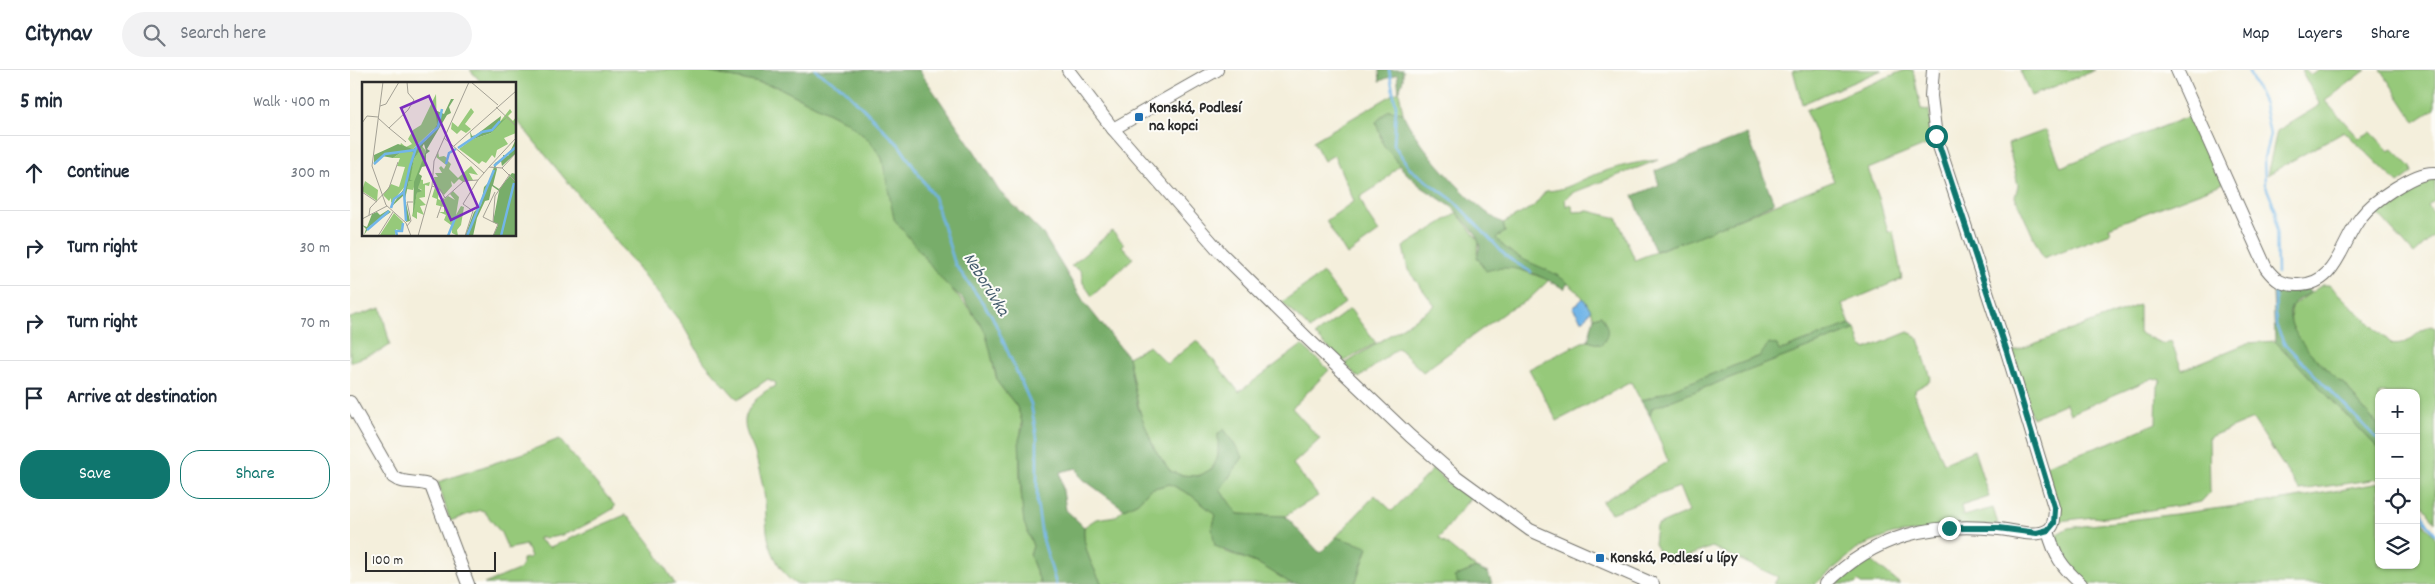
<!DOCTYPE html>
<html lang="en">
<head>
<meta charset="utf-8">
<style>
  body { margin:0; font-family:Dekko,sans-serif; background:#f2f2f3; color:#1f2937 }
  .controls { position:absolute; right:15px; bottom:15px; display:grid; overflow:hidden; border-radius:10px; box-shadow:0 1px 4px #0004 }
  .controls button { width:45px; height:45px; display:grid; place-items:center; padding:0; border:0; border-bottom:1px solid #e0e1e3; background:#fff; color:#1f2937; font:25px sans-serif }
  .scale { position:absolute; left:15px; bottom:12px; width:131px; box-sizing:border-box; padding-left:5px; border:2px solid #2b2b2b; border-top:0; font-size:14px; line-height:18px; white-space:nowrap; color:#2b2b2b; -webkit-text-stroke:4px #fdfcf7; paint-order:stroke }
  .stop { position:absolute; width:15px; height:15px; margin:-11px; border:4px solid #0f766e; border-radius:50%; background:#fff }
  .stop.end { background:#0f766e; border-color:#fff; box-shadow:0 1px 5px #0008 }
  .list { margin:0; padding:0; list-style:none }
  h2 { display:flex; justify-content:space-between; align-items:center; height:65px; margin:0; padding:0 20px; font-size:21px }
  h2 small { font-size:16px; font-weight:400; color:#747a83 }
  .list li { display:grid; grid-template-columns:32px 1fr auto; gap:15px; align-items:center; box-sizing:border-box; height:75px; padding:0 20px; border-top:1px solid #e0e1e3 }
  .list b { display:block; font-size:19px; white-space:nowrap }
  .list em { font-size:16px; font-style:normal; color:#747a83 }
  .actions { display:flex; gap:10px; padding:15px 20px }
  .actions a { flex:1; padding:11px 0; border:1px solid #0f766e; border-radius:20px; text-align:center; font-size:18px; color:#0f766e }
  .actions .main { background:#0f766e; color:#fff }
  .icon { flex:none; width:28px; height:28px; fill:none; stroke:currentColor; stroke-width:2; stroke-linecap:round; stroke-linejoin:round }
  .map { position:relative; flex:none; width:2085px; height:514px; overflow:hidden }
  header { display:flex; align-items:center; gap:30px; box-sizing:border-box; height:70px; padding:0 25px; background:#fff; border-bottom:1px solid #e0e1e3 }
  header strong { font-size:24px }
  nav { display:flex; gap:28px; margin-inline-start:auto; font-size:18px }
  .search { width:350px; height:45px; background:#f2f2f3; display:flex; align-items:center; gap:12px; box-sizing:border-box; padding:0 18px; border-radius:28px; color:#747a83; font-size:19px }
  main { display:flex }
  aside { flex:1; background:#fff }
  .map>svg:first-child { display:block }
</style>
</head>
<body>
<header>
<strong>Citynav</strong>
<div class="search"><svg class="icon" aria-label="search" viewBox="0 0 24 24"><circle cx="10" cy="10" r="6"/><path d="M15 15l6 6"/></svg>Search here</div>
<nav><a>Map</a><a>Layers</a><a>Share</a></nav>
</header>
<main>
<aside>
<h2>5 min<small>Walk · 400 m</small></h2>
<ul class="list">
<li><svg class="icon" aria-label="ahead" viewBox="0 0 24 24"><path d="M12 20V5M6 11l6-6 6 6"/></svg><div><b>Continue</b></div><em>300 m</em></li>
<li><svg class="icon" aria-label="right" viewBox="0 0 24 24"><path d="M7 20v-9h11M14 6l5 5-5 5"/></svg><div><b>Turn right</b></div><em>30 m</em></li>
<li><svg class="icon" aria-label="right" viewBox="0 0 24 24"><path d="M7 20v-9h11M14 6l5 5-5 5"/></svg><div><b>Turn right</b></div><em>70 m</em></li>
<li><svg class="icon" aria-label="arrive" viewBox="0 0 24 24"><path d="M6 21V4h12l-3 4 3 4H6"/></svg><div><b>Arrive at destination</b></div></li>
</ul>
<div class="actions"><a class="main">Save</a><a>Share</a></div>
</aside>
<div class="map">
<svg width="2085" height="514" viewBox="0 0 2085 514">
  <rect width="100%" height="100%" fill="#fdfcf7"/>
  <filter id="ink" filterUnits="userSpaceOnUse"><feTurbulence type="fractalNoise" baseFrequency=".02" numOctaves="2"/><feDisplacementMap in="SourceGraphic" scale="10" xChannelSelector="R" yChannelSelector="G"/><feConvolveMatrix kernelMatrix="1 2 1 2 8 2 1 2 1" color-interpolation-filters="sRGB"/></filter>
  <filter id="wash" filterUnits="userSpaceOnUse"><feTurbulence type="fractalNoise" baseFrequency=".0096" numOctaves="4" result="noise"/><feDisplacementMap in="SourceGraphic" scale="20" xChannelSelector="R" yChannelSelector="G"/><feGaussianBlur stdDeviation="1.12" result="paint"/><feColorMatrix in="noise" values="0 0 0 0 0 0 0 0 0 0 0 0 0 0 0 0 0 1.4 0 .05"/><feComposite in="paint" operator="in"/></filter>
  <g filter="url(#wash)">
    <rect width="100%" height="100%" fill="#f4efdc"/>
    <g fill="#96c97a" stroke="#607a52">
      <path d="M120 0H348L428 17 497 52 519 70 532 88 536 101C549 130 563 168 580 193 597 218 620 235 635 261 643 276 641 296 648 312 654 323 665 331 670 343 674 354 670 361 670 372 669 407 670 443 683 476L680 485 691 514H446C437 509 435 504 429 495 411 465 419 448 413 417 411 407 408 397 406 387 403 374 394 364 395 350 396 338 413 319 425 317L426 313 418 309 389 329 385 327 354 292 332 254 284 193 165 48V14H133Z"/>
      <path d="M1443 0H1532L1452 34Z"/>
      <path d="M1555 0H1563L1571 39 1579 40 1583 68 1581 73 1518 99 1529 128 1538 162 1543 161 1552 209 1492 234 1500 254 1429 281H1415L1410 286 1291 331 1281 312 1207 351 1179 299 1232 272 1238 271 1252 275 1251 245 1244 247C1224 198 1176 203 1145 168L1155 162 1153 153 1183 137 1196 121C1218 120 1225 112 1244 105 1265 97 1286 92 1308 90L1222 123 1215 129 1216 136 1221 134 1224 142 1239 141 1267 148 1285 190 1484 111 1456 40Z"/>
      <path d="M1670 0H1745L1681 26Z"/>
      <path d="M1951 0H1956L1961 5 1970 0H2016L1975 31 2009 68 2021 62 2039 81 2043 79 2061 97 2062 103 2048 113 1994 61 1917 105 1927 61 1970 35Z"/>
      <path d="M2031 0H2085V39L2065 52Z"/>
      <path d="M1049 21 1053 43 1039 40 1026 52 1033 74 1050 94 1032 113 1010 127 1017 144 1029 162 997 185 976 151 1004 131 984 85 974 91 963 71Z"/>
      <path d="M1842 45 1874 113 1759 157 1761 163 1693 188 1665 127 1668 115 1658 74 1696 60 1711 97Z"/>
      <path d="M2085 107V130L2078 136 2085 145V165L2064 184 2025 141 2035 131 2064 110Z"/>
      <path d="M1107 143 1129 171 1127 183 1147 197H1163L1199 210 1178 230 1158 240 1073 302 1048 278 1009 308 995 294 1085 236 1058 200 1053 177Z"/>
      <path d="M762 161 774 174 772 176 783 188 742 226 733 213 731 201 721 196Z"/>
      <path d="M973 203 995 233 960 259 932 232Z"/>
      <path d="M1972 215H1979L2042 274C2059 278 2066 260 2081 256L2085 258V452L2071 432 2066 419V323H2029V356L2010 335 1995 314 1989 311C1971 293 1930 264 1943 235Z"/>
      <path d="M1789 235V263L1813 274 1821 271 1832 300 1898 273 1925 271 2029 379V409L1949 420 1903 349 1859 367 1860 422 1851 432 1750 448 1743 447 1709 451 1696 395 1764 371 1806 353 1807 319 1811 310 1803 308 1720 344 1716 333 1682 348 1662 282Z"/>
      <path d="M31 238 40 275 31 281 0 292V248Z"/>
      <path d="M1000 239 1026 273 993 292 965 265Z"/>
      <path d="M1506 259 1511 276 1516 279 1558 262 1567 266 1581 308 1579 312 1566 319 1564 324 1594 393 1624 380 1639 427 1611 436 1613 446 1643 438 1648 454 1543 464 1510 477 1465 514H1424L1428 507 1362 477 1322 492 1313 489 1304 474 1306 456 1339 442 1329 417 1261 443 1252 432 1318 391 1300 346 1302 338Z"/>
      <path d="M847 270 889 322 952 275 979 300 942 338 970 369 943 394 968 426 935 446 888 444 870 420 893 387 868 364C872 387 865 407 839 406 833 405 826 405 821 401 815 396 809 385 805 379 789 352 785 317 778 287L799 276 817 294Z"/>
      <path d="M209 369 265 436 263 439C240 452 217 469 189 468V470L200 477 275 445 283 451 300 473 325 514H134L168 500 172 496V489L179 488 181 486 175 475 158 479 151 463 134 441 130 440 100 451 88 412 174 383Z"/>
      <path d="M1083 399 1099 414 1101 412 1121 427 1089 468 1126 498 1105 507 1109 514H1005L1018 478 986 467 1025 425 1042 441Z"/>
      <path d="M2029 413V495H2066V437L2076 456 2085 467V514H1736C1722 502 1702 485 1707 464L1718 458 1940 429Z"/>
      <path d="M820 414 841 425 866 445 862 459 874 481 911 495 942 514H752C743 497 732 478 734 457L746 449 766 446 774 439 788 432 800 419Z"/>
      <path d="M1518 488 1550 514H1511L1508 511 1505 514H1487Z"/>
    </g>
    <g fill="#78ad6a" stroke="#526c4a">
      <path d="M348 0H569L623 79 649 121 693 164 734 232 778 287 788 337 804 378 820 401 831 405 849 406 863 398 868 386V364L874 359 893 387 870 420 888 444 935 446 970 483 986 467 1018 477 1005 514H942L911 495 865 476 862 459 866 445 841 425 820 414 800 419 788 432 774 439 730 407 727 398 710 402 716 440 734 457C732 478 743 497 752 514H691L680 485 683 476 674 453 672 436 669 370 673 356 670 345 666 335 648 313 636 264 630 253 613 229 594 212 544 149 532 88 519 70 497 52 428 17Z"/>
      <path d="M1029 0H1053V10L1049 21 1047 4 1030 11Z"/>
      <path d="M1039 40 1053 43C1062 70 1127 142 1153 153L1155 162 1146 168C1168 195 1194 193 1218 213L1214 219C1190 205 1164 192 1136 201L1127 187 1130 176 1126 164 1102 137 1070 116 1054 101 1033 74 1026 52Z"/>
      <path d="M1397 64 1424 133 1344 168 1305 181 1283 126 1309 115 1305 101Z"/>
      <path d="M1931 218 1958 219 1960 223C1955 226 1947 229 1943 234 1927 257 1974 296 1989 311L1995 314 2010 335 2029 356V379L1925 271 1923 221Z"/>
      <path d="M1251 245C1258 257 1261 264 1251 275L1238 271 1244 247Z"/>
      <path d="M1500 254 1506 259 1302 338 1300 346 1291 331 1410 286 1419 273 1427 275 1429 281Z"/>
      <path d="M1126 498 1138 503 1142 514H1109L1104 507Z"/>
    </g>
    <path fill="#72b6e8" stroke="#4e708a" d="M1233 228 1241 240 1234 250H1231L1223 238Z"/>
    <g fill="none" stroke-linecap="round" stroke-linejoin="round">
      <g stroke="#72b6e8" stroke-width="2.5">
        <path d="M465 0 493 18 549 75 584 127 605 194 642 246 681 334 687 368V433L692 466 706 514"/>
        <path d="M1039 0 1046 36 1044 75 1060 99 1103 130 1158 188 1181 202"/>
        <path d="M1898 0 1914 34 1920 65 1914 88 1915 114 1926 141 1927 203"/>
        <path d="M1925 218 1926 255 1934 273 2029 371"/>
        <path d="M2066 428 2076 451 2085 464"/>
      </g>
    </g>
  </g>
  <g filter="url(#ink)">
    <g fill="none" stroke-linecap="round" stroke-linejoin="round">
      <defs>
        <g id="minor">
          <path d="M718 0 763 59 871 183 957 268 1060 366 1107 407 1180 460 1303 514"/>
          <path d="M1827 0 1916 198C1925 210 1932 215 1947 215 1987 216 1991 172 2011 147 2023 131 2065 101 2085 103"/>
          <path d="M763 59 867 0"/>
          <path d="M0 332 43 407C53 415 69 410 81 416L118 514"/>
          <path d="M1698 461C1705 486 1711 496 1731 514"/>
          <path d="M1476 514C1525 465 1581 452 1649 459 1662 460 1686 468 1698 460 1705 456 1704 447 1705 440L1657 282 1586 67 1581 26 1583 0"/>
        </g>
      </defs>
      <use href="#minor" stroke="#717069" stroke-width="14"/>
      <use href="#minor" stroke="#fff" stroke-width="12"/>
    </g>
  </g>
  <g fill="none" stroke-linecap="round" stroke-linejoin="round" filter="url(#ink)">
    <path stroke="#0f766e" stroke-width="6" d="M1586 66 1657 282 1705 440 1704 453 1698 460 1687 463 1648 458H1599"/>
  </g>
  <g fill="#1f6fb2" stroke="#fdfcf7" stroke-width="2">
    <rect x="784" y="42" width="10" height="10" rx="2.5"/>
    <rect x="1245" y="483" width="10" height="10" rx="2.5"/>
  </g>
  <g text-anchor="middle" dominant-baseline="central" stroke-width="4" stroke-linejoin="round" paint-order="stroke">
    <g font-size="16" font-weight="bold" fill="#2b2b2b" stroke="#fdfcf7" text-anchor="start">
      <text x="799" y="38">Konská, Podlesí<tspan x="799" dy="18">na kopci</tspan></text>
      <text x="1260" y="488">Konská, Podlesí u lípy</text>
    </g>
    <g font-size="18" font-style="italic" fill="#445c6d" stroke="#fdfcf7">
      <text transform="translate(635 215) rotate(58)">Neborůvka</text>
    </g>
  </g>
  <g transform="translate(12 12)">
    <rect width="154" height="154" fill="#f4efdc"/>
    <path d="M74 12 75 44 51 67 38 64 39 61 44 65 50 62 46 57 51 48 59 43ZM109 26 112 30 103 42 109 47 104 51 99 48 95 52 89 47 90 40 96 45ZM148 27 150 30 146 34 151 39 154 35V51L142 56 146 62 135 68 133 76 130 73 124 81 120 79 117 82 97 67 109 58 129 51ZM60 64 64 69 51 108 45 107 52 77ZM41 69 51 70 45 102 29 121V116L27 119 21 113 29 102 37 105 43 85 35 84 38 76H31ZM76 69 77 75 82 74 85 76 84 81 86 79 92 85 89 82 87 87 96 96 109 84 116 93 107 91 111 98 101 100 97 97 92 102 89 99 90 104 82 113 71 102H73L72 95H76L73 91H80L77 86 79 84 82 87 84 83 74 75ZM57 97 61 98V102L68 100 67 104 63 103V115L57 116 64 123 58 124 62 133 55 130V137L50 134 55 111 60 108 56 106ZM3 99 16 108 15 119 0 109ZM73 105 77 107 76 117 80 119 86 114 93 118 88 112 91 109 97 115 94 133 99 124 102 125 99 143 95 148 96 154 90 151 89 143 82 138 84 133 77 130H82V125L74 123 75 117 70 115ZM32 131 41 140 39 149 34 147 33 154 18 153Z" fill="#96c97a"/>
    <path d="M89 17H92L87 25 89 31 85 33 65 67 68 69 64 72V84L60 85 57 92 60 94 56 106 60 109 55 111 51 133 52 100 64 69 62 62 52 77 48 98 51 99H47L43 117 48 139 44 140 42 113 28 126 44 104 51 70 41 69 31 76 20 74 12 83V73L36 62 51 67 64 58 75 43 73 28 82 32ZM139 34 138 40 145 35 129 51 109 58 108 49 110 54 114 53ZM154 57V71L140 84 139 79 133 83 135 87 131 103 137 107 150 91 154 92V154H131L136 143 131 140 137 109 130 104 127 118 123 119 115 136 111 154H103L112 130 119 123 122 105 128 99 133 81 141 77V73L146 74ZM26 128 29 130 8 144 2 153 4 147 0 143 5 145 10 132 15 130 18 133Z" fill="#78ad6a"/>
    <path fill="none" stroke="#72b6e8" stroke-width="2.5" d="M96 66 120 50 130 48 138 39M12 82 23 72 53 68M84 82 87 71 94 67M132 84 154 65M29 126 32 117 42 110M44 139 42 110 48 84 54 66 76 45 80 27M5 148 27 129M35 154 34 149H40L41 141M86 154 94 134M105 154 132 88M139 154 152 101"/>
    <path fill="none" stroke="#a4a195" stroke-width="1" d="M21 0 10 84 24 123 44 141 49 154M109 0 136 23M18 24 24 22 37 0M134 25 154 44M16 36 27 46 46 28 52 18 46 11 45 0M0 41 5 34 16 35M27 46 44 60M82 56 122 91 127 85 140 86 154 100M92 64 154 9M127 85 154 56M140 86 154 71M70 104 78 107 83 116 102 99 116 98 122 91M0 110 15 120M7 133 8 126 27 106 36 80M75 136 82 116M0 137 25 124M131 140 121 135 133 110M45 144 49 139 45 120H51M16 154 31 130M56 154 70 104 72 79 107 0M103 154 111 129 101 122 116 98M131 154 136 142 131 140 133 114 148 92"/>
    <path fill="#7b2cbf" fill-opacity="0.15" stroke="#7b2cbf" stroke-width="2.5" d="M67 14 116 125 89 138 39 26Z"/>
    <rect width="154" height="154" fill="none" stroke="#2b2b2b" stroke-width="2.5"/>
  </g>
</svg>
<div class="controls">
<button>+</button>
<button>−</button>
<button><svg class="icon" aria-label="locate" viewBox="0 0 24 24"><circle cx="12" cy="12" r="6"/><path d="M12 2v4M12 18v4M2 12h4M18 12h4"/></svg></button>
<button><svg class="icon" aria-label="layers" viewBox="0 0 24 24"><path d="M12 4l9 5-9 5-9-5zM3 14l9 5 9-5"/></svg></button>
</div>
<div class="scale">100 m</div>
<div class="stop" style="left:1586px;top:66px"></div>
<div class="stop end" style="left:1599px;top:458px"></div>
</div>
</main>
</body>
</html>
